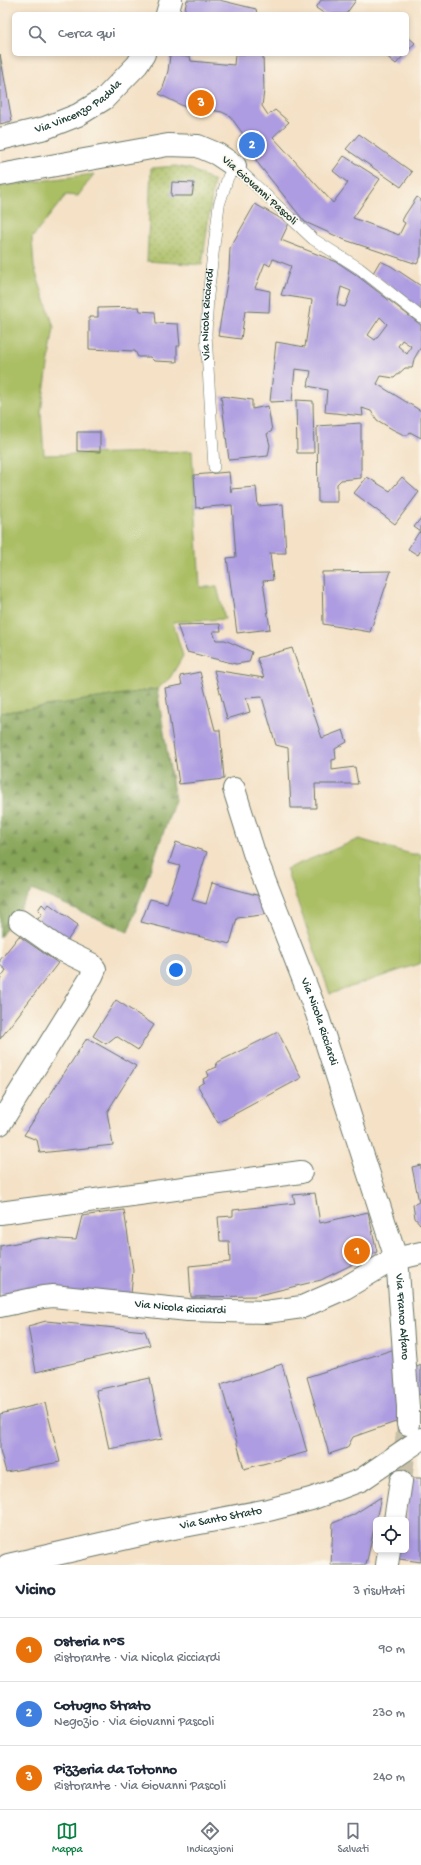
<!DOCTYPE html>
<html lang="it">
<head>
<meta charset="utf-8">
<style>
  body { margin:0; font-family:"Gochi Hand",sans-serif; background:#f6f6f7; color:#1f2937 }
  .controls { position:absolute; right:12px; bottom:12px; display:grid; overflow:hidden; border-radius:6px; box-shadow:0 2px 6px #0003 }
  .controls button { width:36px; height:36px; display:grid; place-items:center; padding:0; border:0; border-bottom:1px solid #e0e1e3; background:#fff; color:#1f2937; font:20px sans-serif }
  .you { position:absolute; left:176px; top:970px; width:14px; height:14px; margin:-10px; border:3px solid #fff; border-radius:50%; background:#1a73e8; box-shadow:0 0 0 6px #1a73e833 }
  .badge { display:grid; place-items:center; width:26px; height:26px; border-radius:50%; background:#0b8043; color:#fff; font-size:13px; font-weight:700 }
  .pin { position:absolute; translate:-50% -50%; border:2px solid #fff; box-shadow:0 1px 4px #0006 }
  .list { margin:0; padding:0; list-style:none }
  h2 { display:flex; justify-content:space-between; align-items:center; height:52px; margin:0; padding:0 16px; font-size:17px }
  h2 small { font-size:13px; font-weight:400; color:#747a83 }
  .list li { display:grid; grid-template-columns:26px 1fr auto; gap:12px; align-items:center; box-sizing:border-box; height:64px; padding:0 16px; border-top:1px solid #e0e1e3 }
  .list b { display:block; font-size:15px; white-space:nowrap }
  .list p { margin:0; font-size:13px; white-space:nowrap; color:#747a83 }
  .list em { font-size:13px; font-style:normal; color:#747a83 }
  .icon { flex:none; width:22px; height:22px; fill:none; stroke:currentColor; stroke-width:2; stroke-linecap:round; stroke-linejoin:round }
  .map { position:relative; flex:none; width:421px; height:1565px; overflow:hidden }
  .search { position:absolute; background:#fff; box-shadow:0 2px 6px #0003; left:12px; right:12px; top:12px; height:44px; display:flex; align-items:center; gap:10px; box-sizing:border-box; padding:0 14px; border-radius:6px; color:#747a83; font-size:15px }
  .sheet { height:244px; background:#fff }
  nav { display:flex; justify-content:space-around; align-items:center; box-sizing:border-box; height:56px; border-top:1px solid #e0e1e3; background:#fff; font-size:11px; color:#747a83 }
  nav a { display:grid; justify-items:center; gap:2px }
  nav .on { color:#0b8043 }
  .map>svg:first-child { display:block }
</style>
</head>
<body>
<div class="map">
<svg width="421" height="1565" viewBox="0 0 421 1565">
  <defs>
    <pattern id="forest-firs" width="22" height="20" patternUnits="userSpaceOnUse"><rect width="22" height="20" fill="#87a559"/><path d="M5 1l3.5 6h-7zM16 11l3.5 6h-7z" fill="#6e884a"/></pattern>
    <pattern id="park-dots" width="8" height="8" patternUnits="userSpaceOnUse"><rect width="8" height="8" fill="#aabe63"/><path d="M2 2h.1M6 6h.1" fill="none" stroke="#8a9c52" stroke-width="1.8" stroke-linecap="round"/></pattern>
  </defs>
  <rect width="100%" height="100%" fill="#fbf7ec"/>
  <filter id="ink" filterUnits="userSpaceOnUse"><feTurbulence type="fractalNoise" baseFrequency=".025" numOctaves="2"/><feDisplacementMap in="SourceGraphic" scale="8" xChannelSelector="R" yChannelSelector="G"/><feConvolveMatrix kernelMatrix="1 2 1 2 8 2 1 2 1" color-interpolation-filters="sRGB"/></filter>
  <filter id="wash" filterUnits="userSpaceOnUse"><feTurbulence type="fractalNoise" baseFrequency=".012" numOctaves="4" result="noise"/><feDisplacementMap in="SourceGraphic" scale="16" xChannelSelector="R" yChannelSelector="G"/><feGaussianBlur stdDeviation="0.9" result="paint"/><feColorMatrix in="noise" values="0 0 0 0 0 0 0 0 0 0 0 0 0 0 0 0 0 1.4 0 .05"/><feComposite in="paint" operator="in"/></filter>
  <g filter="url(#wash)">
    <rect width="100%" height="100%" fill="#f4e1c6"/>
    <g fill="#aabe63" stroke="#647e4c">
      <path d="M94 174 78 196 66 195 32 238 34 267 54 327 41 412 44 455 192 451 200 587H217L225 619 173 622 183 656 170 678 157 689 0 713V186Z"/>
      <path d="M359 839 411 854H421V963L330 994 286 869Z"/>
    </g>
    <path fill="url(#forest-firs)" stroke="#537146" d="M157 689 175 800 128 932 32 890 0 937V713Z"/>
    <path fill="url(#park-dots)" stroke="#647e4c" d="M176 166 191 169 214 181 202 265 147 261 151 168Z"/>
    <g id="blocks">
      <g fill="#ad9ce1" fill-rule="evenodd">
        <path d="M187 0H219L256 9 257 14H189L184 13Z"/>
        <path d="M321 0H356L346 14H325L316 8Z"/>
        <path d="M407 36 415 43 407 52Z"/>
        <path d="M0 54 12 121 0 124Z"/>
        <path d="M235 54H263L264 91 262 106 268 115 275 110 289 122 273 137 333 203 348 183 333 171 344 156 380 179 353 218 399 235 405 223 402 221 405 215 417 197 421 200V256L417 264 345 240 305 222 260 166 240 136 243 134 230 116 222 112 206 109H189L159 94 163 88 168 71 170 55 190 57 191 61 234 65Z"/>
        <path d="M384 54H405L396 64Z"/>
        <path d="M359 134 412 172 401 187 346 149Z"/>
        <path d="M172 182 194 183 192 196H171Z"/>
        <path d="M255 204 289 223 281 240 337 262 355 274 421 325V347L414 359 412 368H405L394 378 381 376 377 384 421 411V438L410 432 408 435H404L392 429 377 420 371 411 362 408 363 416 325 412 327 390 308 386 311 371 295 369 292 401 270 402 276 342 305 347 312 300 281 295 291 266 273 259 270 266 265 263 255 288 270 291 269 312 245 311 241 339 218 336 229 270 230 248ZM341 287 351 291 345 307 337 305ZM380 317 387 324 375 340 368 335ZM402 340 411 346 407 354 398 346Z"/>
        <path d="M380 261 391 266 421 286V312L373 273Z"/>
        <path d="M139 307 140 311 155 312 156 323 178 324 180 346H177V362L154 361 150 357H138L135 351 89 349V317H98V308Z"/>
        <path d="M221 396 252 400V409L268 406 272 431 267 434 270 445 268 456 229 460Z"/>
        <path d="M296 400 313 401 314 453H297Z"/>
        <path d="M361 423V478L341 480 337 484V502H318L317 426Z"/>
        <path d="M77 432H100V452L77 451Z"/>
        <path d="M229 472 231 493V489L256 487 258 506 283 504 286 553H270L273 580 263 581 270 629 237 633 227 558 236 557 232 505 196 508 194 475Z"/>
        <path d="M367 477 390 491 402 477 419 492 395 524 354 493Z"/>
        <path d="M421 518V532L414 527Z"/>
        <path d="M419 532 421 533V550L418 555 408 549Z"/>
        <path d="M391 571 370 632 323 624 322 572Z"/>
        <path d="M220 624 221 631H213L216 640H225L252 652 249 662 236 664 187 652 177 625Z"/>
        <path d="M292 648 322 738 343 730 347 742 335 749 336 759 332 760V770L355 767 358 784H315L316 808H291L288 748 276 745 262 697 246 698 250 712 227 719 214 670 264 678 257 658Z"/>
        <path d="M200 672 215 730H220L224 779 179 784 165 688 182 685 180 676Z"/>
        <path d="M176 842 207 852 192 900 206 904 212 883 264 897 269 914 237 918 230 944 141 922 150 899 167 903 180 866 169 863Z"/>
        <path d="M42 904 46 908 49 904 78 925 67 941 37 920 42 914 38 910Z"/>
        <path d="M19 936 58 963 0 1039V979L6 970 0 965V960Z"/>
        <path d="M116 1000 154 1025 138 1050 116 1036 106 1044 93 1036Z"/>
        <path d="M278 1032 301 1078 218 1123 198 1086 204 1082 203 1079 209 1076 207 1071 217 1067 216 1063Z"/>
        <path d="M87 1038 136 1066 107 1112 113 1145 40 1153 37 1140 24 1135Z"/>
        <path d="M421 1165V1224H420L415 1218 413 1205 419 1202 412 1167Z"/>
        <path d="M315 1193 320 1223 368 1212 377 1252 321 1280 255 1296 191 1297 189 1266 230 1262 229 1241H220L218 1217 233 1216V1210L295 1203 293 1195Z"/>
        <path d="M124 1210 133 1270 131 1295 0 1296V1246L42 1238 76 1240 82 1216Z"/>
        <path d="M46 1321 145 1331 150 1345 36 1372 28 1326Z"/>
        <path d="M395 1349 404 1419 353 1437 347 1448 329 1454 307 1377Z"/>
        <path d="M282 1364 307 1452 244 1469 221 1384Z"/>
        <path d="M421 1365V1394L416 1396 413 1369Z"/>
        <path d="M150 1378 162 1439 109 1449 96 1390Z"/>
        <path d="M45 1403 60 1462 6 1472 0 1450V1414Z"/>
        <path d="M408 1478H421V1562L392 1558 395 1550H406Z"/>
        <path d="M381 1497 366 1565H331L333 1523 353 1515Z"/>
      </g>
    </g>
  </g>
  <g filter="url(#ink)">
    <use href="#blocks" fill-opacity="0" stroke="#6a7667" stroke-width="1"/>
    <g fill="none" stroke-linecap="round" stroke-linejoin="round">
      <path stroke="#c9c0a9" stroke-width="22" stroke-dasharray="22 11" stroke-linecap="butt" d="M401 1481 408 1424"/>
      <defs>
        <g id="service">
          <path id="s1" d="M214 467 206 334 208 295 219 205 228 177 235 166 313 239 359 268 421 317"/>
        </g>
        <g id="minor">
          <path d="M167 14 171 0"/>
          <path id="s2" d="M0 139 45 128 78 115 104 99 137 65 144 54"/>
          <path d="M0 175 168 145 198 146 217 154 235 166"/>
          <path id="s3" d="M234 789 254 853 317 1014 395 1255 400 1258 421 1253"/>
          <path d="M0 1124 92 976 95 969 91 964 58 948 20 921"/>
          <path d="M0 1213 301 1172"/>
          <path id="s4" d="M397 1257 408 1407V1424"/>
          <path id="s5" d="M0 1306 43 1297 53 1296 188 1310 266 1312 302 1307 345 1288 397 1257"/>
          <path d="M395 1520 401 1481"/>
          <path d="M387 1565 389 1550"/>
        </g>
        <g id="tertiary">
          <path id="s6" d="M8 1565 158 1531 268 1510 311 1499 361 1480 421 1439"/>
        </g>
      </defs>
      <use href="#service" stroke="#6a7667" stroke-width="12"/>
      <use href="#minor" stroke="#6a7667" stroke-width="24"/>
      <use href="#tertiary" stroke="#6a7667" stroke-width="24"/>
      <use href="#service" stroke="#fff" stroke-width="11"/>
      <use href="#minor" stroke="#fff" stroke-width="22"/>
      <use href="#tertiary" stroke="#fff" stroke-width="22"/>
    </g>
  </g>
  <g text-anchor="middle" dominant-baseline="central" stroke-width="3.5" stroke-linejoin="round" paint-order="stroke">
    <g font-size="12" fill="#1f3d34" stroke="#fbf7ec">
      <text stroke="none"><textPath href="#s2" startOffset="86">Via Vincenzo Padula</textPath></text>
      <text transform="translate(259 191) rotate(42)">Via Giovanni Pascoli</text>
      <text stroke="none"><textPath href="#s1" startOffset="153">Via Nicola Ricciardi</textPath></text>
      <text stroke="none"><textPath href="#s3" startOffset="248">Via Nicola Ricciardi</textPath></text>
      <text stroke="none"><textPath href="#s5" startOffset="182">Via Nicola Ricciardi</textPath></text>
      <text stroke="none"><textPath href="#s4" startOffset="60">Via Franco Alfano</textPath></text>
      <text stroke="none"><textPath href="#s6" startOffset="218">Via Santo Strato</textPath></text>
    </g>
  </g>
</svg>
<div class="controls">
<button><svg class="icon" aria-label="locate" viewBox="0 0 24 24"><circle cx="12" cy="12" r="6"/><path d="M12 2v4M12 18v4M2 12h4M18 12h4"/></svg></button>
</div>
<div class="you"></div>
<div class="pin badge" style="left:357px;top:1251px;background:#e8710a">1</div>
<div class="pin badge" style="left:252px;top:145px;background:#3f7fe0">2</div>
<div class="pin badge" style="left:201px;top:103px;background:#e8710a">3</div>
<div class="search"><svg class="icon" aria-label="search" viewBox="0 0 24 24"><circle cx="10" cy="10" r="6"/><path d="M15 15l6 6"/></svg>Cerca qui</div>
</div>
<section class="sheet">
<h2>Vicino<small>3 risultati</small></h2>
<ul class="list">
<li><span class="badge" style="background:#e8710a">1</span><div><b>Osteria n°5</b><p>Ristorante · Via Nicola Ricciardi</p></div><em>90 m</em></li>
<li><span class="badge" style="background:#3f7fe0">2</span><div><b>Cotugno Strato</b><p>Negozio · Via Giovanni Pascoli</p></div><em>230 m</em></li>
<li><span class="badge" style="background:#e8710a">3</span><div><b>Pizzeria da Totonno</b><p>Ristorante · Via Giovanni Pascoli</p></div><em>240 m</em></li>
</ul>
</section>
<nav>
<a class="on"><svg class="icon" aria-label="map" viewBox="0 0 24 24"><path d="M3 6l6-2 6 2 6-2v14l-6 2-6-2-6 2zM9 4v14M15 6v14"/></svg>Mappa</a>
<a><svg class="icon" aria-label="directions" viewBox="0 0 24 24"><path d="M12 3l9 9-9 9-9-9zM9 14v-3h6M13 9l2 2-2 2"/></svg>Indicazioni</a>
<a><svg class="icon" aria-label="saved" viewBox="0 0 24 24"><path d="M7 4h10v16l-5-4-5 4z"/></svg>Salvati</a>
</nav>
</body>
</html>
